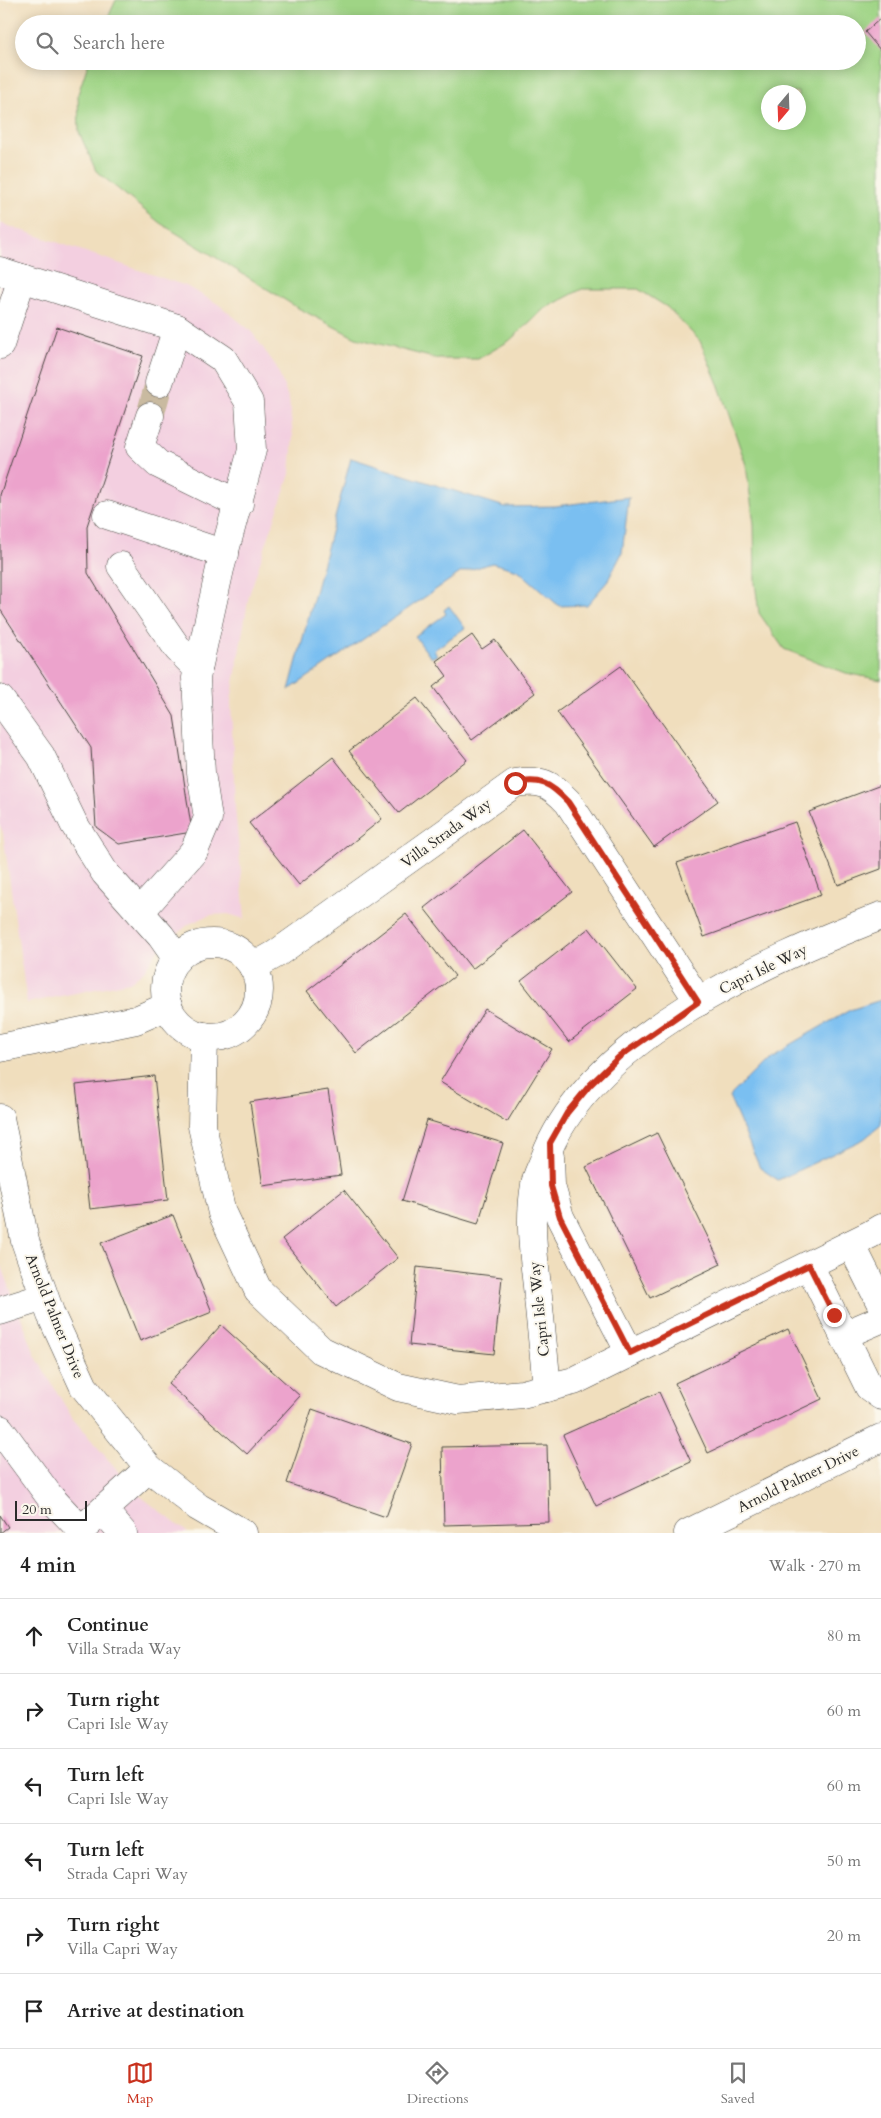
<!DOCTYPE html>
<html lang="en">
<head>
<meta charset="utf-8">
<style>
  body { margin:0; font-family:Cardo,serif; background:#f6f6f6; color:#222 }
  .compass { position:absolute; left:761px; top:85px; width:45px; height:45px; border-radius:50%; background:#fff; box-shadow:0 2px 12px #0003; rotate:199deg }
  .scale { position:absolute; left:15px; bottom:12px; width:72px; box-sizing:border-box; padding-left:5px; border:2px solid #2b2b2b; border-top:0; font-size:14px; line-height:18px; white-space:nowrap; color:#2b2b2b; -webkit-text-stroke:4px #fbf7ec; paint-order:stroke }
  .stop { position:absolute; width:15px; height:15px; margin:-11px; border:4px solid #c8321e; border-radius:50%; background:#fff }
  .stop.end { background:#c8321e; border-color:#fff; box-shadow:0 1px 5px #0008 }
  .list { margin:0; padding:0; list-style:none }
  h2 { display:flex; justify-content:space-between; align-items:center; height:65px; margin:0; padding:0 20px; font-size:21px }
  h2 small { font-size:16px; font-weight:400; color:#767676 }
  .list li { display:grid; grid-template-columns:32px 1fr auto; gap:15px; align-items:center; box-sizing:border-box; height:75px; padding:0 20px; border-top:1px solid #e0e0e0 }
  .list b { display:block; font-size:19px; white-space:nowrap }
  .list p { margin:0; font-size:16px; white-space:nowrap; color:#767676 }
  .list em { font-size:16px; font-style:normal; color:#767676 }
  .icon { flex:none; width:28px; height:28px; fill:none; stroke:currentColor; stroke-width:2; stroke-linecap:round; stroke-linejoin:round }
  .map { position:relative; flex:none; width:881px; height:1533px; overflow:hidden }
  .search { position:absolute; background:#fff; box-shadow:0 2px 12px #0003; left:15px; right:15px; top:15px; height:55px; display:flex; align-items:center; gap:12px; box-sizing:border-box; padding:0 18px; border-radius:28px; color:#767676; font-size:19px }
  .sheet { height:515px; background:#fff }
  nav { display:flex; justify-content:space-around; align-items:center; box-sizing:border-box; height:70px; border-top:1px solid #e0e0e0; background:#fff; font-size:14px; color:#767676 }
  nav a { display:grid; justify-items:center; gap:2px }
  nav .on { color:#c8321e }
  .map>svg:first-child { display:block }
</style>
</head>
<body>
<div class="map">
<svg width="881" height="1533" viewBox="0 0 881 1533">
  <rect width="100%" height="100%" fill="#fbf7ec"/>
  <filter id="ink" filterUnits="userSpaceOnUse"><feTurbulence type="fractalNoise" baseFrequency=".02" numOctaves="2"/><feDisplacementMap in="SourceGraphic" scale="10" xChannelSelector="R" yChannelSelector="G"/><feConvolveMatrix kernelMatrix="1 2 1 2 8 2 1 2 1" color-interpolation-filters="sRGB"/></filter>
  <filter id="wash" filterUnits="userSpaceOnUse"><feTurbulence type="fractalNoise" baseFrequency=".0096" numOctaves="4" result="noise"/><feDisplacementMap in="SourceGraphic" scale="20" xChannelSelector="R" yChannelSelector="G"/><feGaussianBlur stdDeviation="1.12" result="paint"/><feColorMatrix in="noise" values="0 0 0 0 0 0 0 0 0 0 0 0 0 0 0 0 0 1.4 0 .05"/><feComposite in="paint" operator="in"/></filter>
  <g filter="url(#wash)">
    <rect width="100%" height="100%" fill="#f0debd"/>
    <g fill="#f3cfe0">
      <path d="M0 223 186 286 218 304 251 331 276 366 289 400 293 436 290 474 249 595 231 701 235 806 245 919 228 914 210 915 189 924 158 950 144 971 130 982 27 1003 3 833 0 825Z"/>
      <path d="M0 1261 36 1357 73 1419 139 1495 188 1533H0Z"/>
    </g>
    <path fill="#9fd485" stroke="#658058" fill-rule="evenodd" d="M116 0H881V680L846 673 784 649 759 613 755 583 754 524 746 465 719 386 700 341 667 307 638 289H582L544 309 509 341 478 359H438L356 338 298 308 160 223 96 171 79 132 78 94 89 61H857V24H105ZM768 92H798V122H768Z"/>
    <g fill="#7abff1" stroke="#52758e">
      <path d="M351 458 505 507 555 506 629 497 622 553 607 582 587 605 559 606 518 570 492 563 460 573 289 690Z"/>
      <path d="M449 606 465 628 434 650 437 655 431 658 415 636 446 614 444 610Z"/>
      <path d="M881 1000V1125L864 1139 778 1180 760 1168 729 1097 770 1056 850 1010Z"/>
    </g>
    <g id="blocks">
      <g fill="#eca3cc">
        <path d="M881 18V51L865 32Z"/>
        <path d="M57 327 143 356 87 526 88 573 174 716 192 832 119 844 96 827 91 748 0 609V495Z"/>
        <path d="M472 635 482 649 495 640 535 693 472 740 433 687 447 676 436 661Z"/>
        <path d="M621 666 718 801 654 847 557 712Z"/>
        <path d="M417 698 467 760 399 813 349 751Z"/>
        <path d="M333 757 382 819 299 885 249 823Z"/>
        <path d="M881 785V869L838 885 809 812Z"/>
        <path d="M795 822 821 895 704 937 677 863Z"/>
        <path d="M523 830 572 892 472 969 424 908Z"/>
        <path d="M406 914 455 976 356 1053 307 991Z"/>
        <path d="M589 928 637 989 569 1042 521 981Z"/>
        <path d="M485 1009 552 1049 507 1122 440 1082Z"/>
        <path d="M154 1076 168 1200 90 1209 76 1085Z"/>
        <path d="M328 1090 341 1175 263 1186 250 1102Z"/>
        <path d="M427 1120 503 1143 478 1224 402 1201Z"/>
        <path d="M657 1133 721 1264 650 1298 586 1167Z"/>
        <path d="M344 1190 398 1258 336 1307 282 1239Z"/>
        <path d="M173 1215 212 1312 140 1341 101 1243Z"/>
        <path d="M417 1267 502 1277 494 1354 409 1345Z"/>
        <path d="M221 1325 300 1396 247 1454 168 1384Z"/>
        <path d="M788 1329 822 1399 708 1453 675 1383Z"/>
        <path d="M659 1392 691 1462 596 1506 563 1435Z"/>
        <path d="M312 1409 412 1444 386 1517 287 1483Z"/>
        <path d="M547 1445 549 1522 444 1525 442 1447Z"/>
        <path d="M0 1515 8 1527 0 1533Z"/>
      </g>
    </g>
  </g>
  <g filter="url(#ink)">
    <use href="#blocks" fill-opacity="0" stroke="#494641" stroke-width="1"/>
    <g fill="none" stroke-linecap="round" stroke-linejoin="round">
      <path stroke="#c9baa0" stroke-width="28" stroke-dasharray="28 14" stroke-linecap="butt" d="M150 416 159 383"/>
      <defs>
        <g id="minor">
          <path d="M0 271 177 328 223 359 249 402 252 450 220 569 196 678 201 773 208 818 194 851 140 912"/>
          <path d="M0 345 22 278"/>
          <path d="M159 383 177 328"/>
          <path d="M150 416 140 447 158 464 239 504"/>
          <path d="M107 515 225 554"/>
          <path d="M121 566 178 649 198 669"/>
          <path d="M0 699 41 756 74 824 105 873 161 936 177 959"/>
          <circle cx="212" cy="990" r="47"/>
          <path d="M253 967 276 954 515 783C541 779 550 783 568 802L699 1002"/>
          <path d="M204 1036 202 1126 222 1213 258 1290 321 1350 398 1387 458 1400 522 1394 574 1381 871 1234 881 1228"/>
          <path d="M0 1048 136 1020 168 1006"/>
          <path d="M0 1118 25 1241 51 1315 84 1387 149 1468 198 1507 243 1533"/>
          <path d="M550 1157 551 1186 560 1217 630 1353"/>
          <path d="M851 1244 881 1304"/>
          <path d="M809 1265 869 1387 881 1396"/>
          <path d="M0 1311 44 1297"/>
          <path d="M844 1335 881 1319"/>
          <path d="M547 1388C544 1354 540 1320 537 1286 533 1252 529 1219 535 1185 536 1176 541 1168 544 1160 589 1037 767 961 881 916"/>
          <path d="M0 1429 50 1497 81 1530 149 1468"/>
          <path d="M103 1510 123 1533"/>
          <path d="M688 1533 881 1438"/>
        </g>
      </defs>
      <use href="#minor" stroke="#494641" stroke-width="29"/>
      <use href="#minor" stroke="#fff" stroke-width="28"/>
    </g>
  </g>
  <g fill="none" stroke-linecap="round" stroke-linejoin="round" filter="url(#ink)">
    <path stroke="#c8321e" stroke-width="6" d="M515 783C541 778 550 783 568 802L698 1002 619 1057 590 1085 567 1113 550 1143 551 1186 560 1217 630 1353 809 1265 834 1315"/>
  </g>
  <g text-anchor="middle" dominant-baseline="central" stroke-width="4" stroke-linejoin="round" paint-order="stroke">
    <g font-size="15" fill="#2b2b2b" stroke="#fbf7ec">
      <text transform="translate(446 833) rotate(-36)">Villa Strada Way</text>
      <text transform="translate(763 969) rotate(-26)">Capri Isle Way</text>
      <text transform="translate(539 1309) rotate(-96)">Capri Isle Way</text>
      <text transform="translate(55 1316) rotate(68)">Arnold Palmer Drive</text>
      <text transform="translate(798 1479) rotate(-26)">Arnold Palmer Drive</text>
    </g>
  </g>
</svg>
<svg class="compass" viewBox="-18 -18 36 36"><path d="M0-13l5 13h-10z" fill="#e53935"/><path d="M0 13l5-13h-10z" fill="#767676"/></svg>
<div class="scale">20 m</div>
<div class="stop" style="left:515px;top:783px"></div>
<div class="stop end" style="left:834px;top:1315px"></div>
<div class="search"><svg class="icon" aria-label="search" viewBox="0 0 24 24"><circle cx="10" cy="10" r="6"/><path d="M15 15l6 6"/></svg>Search here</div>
</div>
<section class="sheet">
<h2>4 min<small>Walk · 270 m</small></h2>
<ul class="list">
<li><svg class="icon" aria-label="ahead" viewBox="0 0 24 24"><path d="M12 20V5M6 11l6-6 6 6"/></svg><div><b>Continue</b><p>Villa Strada Way</p></div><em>80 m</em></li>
<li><svg class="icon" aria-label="right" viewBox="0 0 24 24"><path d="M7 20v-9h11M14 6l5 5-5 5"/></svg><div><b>Turn right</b><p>Capri Isle Way</p></div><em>60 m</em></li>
<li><svg class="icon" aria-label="left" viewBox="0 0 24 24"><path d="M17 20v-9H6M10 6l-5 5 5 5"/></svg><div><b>Turn left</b><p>Capri Isle Way</p></div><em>60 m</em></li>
<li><svg class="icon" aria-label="left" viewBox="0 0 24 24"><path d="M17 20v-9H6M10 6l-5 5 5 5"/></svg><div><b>Turn left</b><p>Strada Capri Way</p></div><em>50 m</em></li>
<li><svg class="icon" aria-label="right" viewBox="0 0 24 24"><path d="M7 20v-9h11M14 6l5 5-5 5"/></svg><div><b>Turn right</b><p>Villa Capri Way</p></div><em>20 m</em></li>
<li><svg class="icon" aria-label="arrive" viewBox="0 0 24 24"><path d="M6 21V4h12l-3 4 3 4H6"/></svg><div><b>Arrive at destination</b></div></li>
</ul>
</section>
<nav>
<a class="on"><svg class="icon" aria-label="map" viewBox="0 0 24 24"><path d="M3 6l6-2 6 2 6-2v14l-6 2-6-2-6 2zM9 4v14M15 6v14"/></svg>Map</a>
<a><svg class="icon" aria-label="directions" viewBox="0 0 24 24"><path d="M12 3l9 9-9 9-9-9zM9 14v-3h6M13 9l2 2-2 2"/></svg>Directions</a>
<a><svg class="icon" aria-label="saved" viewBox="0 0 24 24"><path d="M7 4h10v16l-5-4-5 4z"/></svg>Saved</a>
</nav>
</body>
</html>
